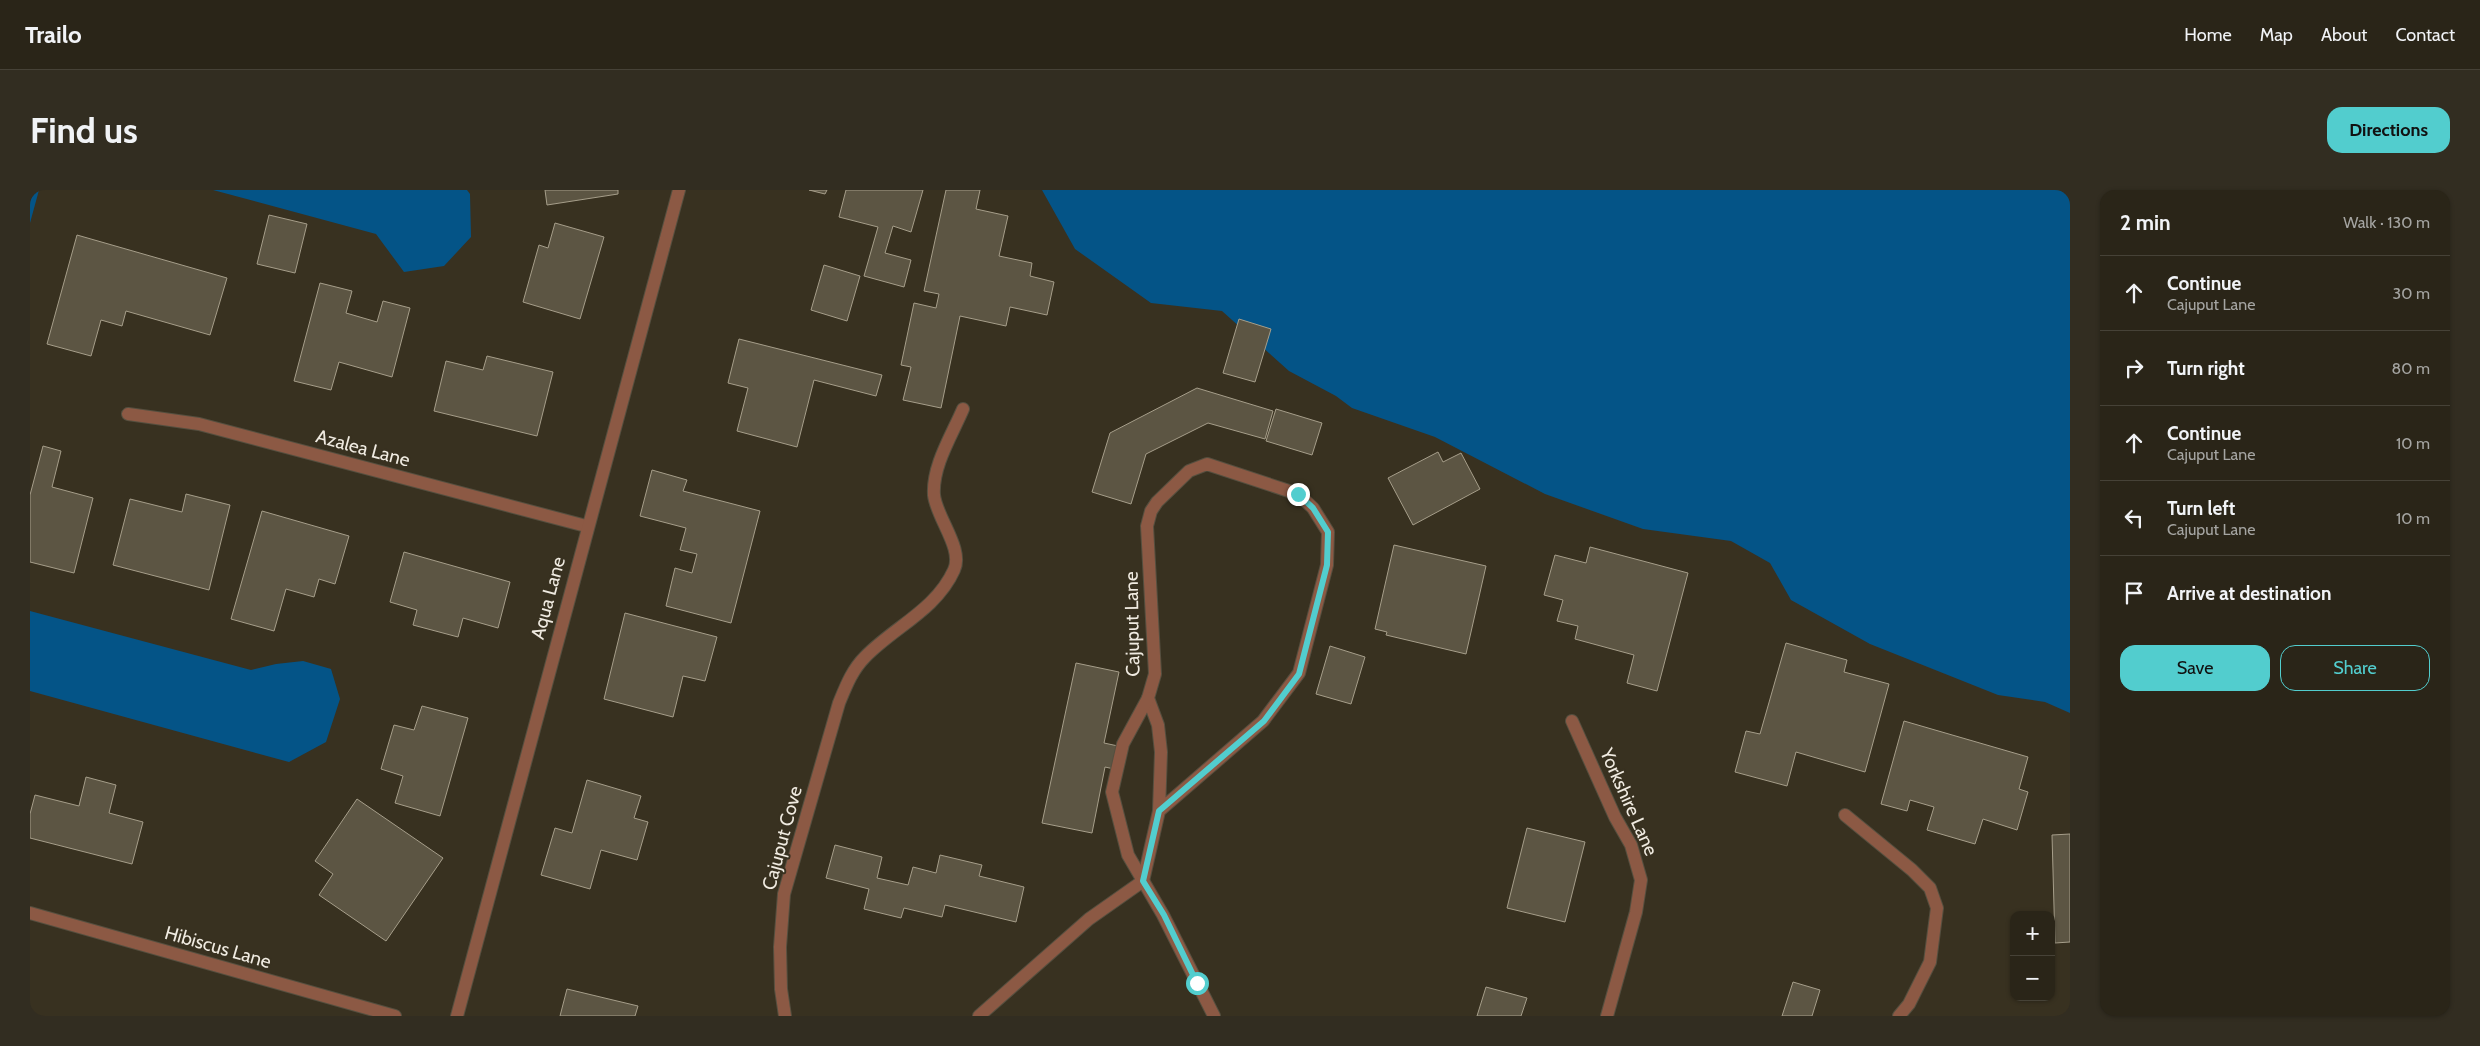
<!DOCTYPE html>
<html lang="en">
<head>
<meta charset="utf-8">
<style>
  body { margin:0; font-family:Cabin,sans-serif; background:#322d21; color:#f1f3f6 }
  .controls { position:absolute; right:15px; bottom:15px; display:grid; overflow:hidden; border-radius:10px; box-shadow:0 1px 4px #0004 }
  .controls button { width:45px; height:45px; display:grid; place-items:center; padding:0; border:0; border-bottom:1px solid #464237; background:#2a2518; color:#f1f3f6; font:25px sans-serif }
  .stop { position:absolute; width:15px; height:15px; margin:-11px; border:4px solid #52cdce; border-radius:50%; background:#fff }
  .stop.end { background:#52cdce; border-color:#fff; box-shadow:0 1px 5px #0008 }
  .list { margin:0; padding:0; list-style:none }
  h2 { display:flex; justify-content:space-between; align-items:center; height:65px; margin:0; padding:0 20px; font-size:21px }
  h2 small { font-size:16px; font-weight:400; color:#a5a5a2 }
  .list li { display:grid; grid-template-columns:32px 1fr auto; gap:15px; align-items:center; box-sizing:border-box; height:75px; padding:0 20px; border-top:1px solid #464237 }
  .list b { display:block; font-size:19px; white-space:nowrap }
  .list p { margin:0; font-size:16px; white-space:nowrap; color:#a5a5a2 }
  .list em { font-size:16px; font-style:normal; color:#a5a5a2 }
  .actions { display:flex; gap:10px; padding:15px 20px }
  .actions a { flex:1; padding:11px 0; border:1px solid #52cdce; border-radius:15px; text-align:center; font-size:18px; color:#52cdce }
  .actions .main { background:#52cdce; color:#111 }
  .icon { flex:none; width:28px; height:28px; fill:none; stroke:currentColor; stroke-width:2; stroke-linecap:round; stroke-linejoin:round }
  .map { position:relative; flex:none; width:2040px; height:826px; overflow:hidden; border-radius:15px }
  header { display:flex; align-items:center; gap:30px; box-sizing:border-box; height:70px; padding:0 25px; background:#2a2518; border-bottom:1px solid #464237 }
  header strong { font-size:24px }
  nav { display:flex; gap:28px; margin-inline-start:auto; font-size:18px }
  .intro { display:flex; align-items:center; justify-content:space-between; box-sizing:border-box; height:120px; padding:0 30px }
  h1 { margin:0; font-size:35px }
  .button { padding:12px 22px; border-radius:15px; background:#52cdce; color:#111; font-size:18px; font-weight:700 }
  main { display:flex; gap:30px; padding:0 30px }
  aside { flex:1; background:#2a2518; border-radius:15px; box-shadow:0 1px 4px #0004 }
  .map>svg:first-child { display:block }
</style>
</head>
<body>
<header>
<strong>Trailo</strong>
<nav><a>Home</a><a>Map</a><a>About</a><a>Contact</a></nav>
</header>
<div class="intro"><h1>Find us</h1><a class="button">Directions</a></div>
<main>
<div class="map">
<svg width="2040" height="826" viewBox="0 0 2040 826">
  <rect width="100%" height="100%" fill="#383120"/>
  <g fill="#045487">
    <path d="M0 0H9L0 33Z"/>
    <path d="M183 0H437L440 4 441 47 414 76 374 82 346 44Z"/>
    <path d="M1012 0H2040V523L2015 512 1968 505 1840 454 1761 410 1740 373 1701 351 1613 339 1515 304 1405 247 1322 218 1306 206 1259 181 1192 121 1121 113 1045 59Z"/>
    <path d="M0 421 221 480 246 474 273 471 301 479 310 509 296 552 259 572 0 501Z"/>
  </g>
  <g fill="#5c5543" stroke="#a69e8a">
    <path d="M515 0H588V4L517 15Z"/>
    <path d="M779 0H797L795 4Z"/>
    <path d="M816 0H893L881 42 863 36 855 63 881 70 874 97 834 86 848 37 809 27Z"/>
    <path d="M916 0H950L946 19 978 26 969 66 1002 73 1000 86 1024 92 1017 125 980 117 976 136 930 126 911 218 873 210 881 177 871 175 884 113 906 118 909 104 894 101Z"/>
    <path d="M239 25 277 34 265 83 227 74Z"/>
    <path d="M525 33 574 47 550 129 493 112 509 55 518 58Z"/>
    <path d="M47 45 197 88 180 145 96 121 92 136 71 130 61 166 17 154Z"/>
    <path d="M794 75 830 86 817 131 781 120Z"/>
    <path d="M290 93 322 101 316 123 347 132 353 111 380 118 362 187 309 172 301 200 264 191Z"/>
    <path d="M1209 129 1241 139 1225 192 1193 183Z"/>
    <path d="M709 149 852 185 846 206 784 190 767 257 707 241 718 198 698 193Z"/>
    <path d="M457 166 523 182 507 246 404 221 416 171 453 180Z"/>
    <path d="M1167 198 1243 221 1235 249 1178 233 1116 264 1101 314 1062 302 1080 243Z"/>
    <path d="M1246 219 1292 233 1282 265 1236 251Z"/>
    <path d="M13 256 31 261 22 297 63 308 44 383 0 372V305Z"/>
    <path d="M1408 262 1413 272 1431 263 1450 299 1383 335 1358 288Z"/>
    <path d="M622 280 657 290 653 301 730 321 701 433 636 416 645 378 662 383 667 364 650 360 656 338 610 326Z"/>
    <path d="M156 304 200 315 179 400 83 375 100 309 152 322Z"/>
    <path d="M232 321 319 346 305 394 289 389 284 407 256 399 244 441 201 429Z"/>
    <path d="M1364 355 1456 376 1436 464 1356 445 1357 442 1345 439Z"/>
    <path d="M1560 357 1658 383 1627 501 1597 493 1604 465 1545 449 1548 436 1527 431 1533 410 1514 405 1525 365 1556 373Z"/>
    <path d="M374 362 480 392 468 438 433 428 428 447 383 435 387 420 360 412Z"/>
    <path d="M595 423 687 447 675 491 653 486 643 527 574 509Z"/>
    <path d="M1756 453 1817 470 1814 482 1859 494 1835 582 1766 562 1757 596 1705 582 1716 541 1730 544Z"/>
    <path d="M1300 456 1335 467 1321 514 1286 504Z"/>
    <path d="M1046 473 1089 482 1074 553 1088 556 1084 579 1075 577 1062 643 1012 633Z"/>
    <path d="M392 516 438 528 410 626 365 613 373 586 351 579 364 535 384 540Z"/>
    <path d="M1874 531 1998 567 1989 599 1998 602 1987 640 1953 629 1945 654 1897 640 1904 617 1880 610 1877 621 1851 614Z"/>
    <path d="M56 587 86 595 79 623 113 632 102 674 0 648V624L5 605 49 616Z"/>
    <path d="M557 590 611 606 604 628 618 632 607 670 571 660 560 699 511 685 525 638 542 643Z"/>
    <path d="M327 609 413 668 356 751 289 705 303 684 285 671Z"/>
    <path d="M1497 638 1555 652 1535 732 1477 718Z"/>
    <path d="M2040 644V752L2025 753 2022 645Z"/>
    <path d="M805 655 852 667 847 688 878 695 883 677 906 683 910 665 952 675 949 686 994 697 986 732 915 715 912 727 874 718 871 728 834 719 839 699 796 688Z"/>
    <path d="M1763 792 1790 800 1782 826H1752Z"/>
    <path d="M1456 797 1497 808 1491 826H1447Z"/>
    <path d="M537 799 608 816 605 826H530Z"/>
  </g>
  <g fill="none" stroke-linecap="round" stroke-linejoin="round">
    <defs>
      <g id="service">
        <path d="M1815 625 1882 680 1900 698 1907 718 1900 772 1879 814 1869 826"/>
        <path d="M1113 691 1129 621 1233 531 1269 483 1297 375 1298 342 1283 318 1268 304 1177 274 1159 281 1127 312 1121 321 1117 336 1125 484 1118 508 1128 535 1131 562 1129 621"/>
      </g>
      <g id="minor">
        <path d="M98 224 169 234 556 336"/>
        <path d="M1118 508 1093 554 1082 602 1098 665 1133 725 1184 826"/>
        <path d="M1542 531 1585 627 1601 655 1611 690 1606 722 1577 826"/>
        <path d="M0 723 365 826"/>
        <path d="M427 826 649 0"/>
        <path d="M755 826 751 799 750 757 754 704 809 513C816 496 822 480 835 467 864 437 906 420 924 380 934 359 906 327 904 305 902 276 922 245 933 219"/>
        <path d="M949 826 1059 729 1113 691"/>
      </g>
    </defs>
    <use href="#service" stroke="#554f3f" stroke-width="14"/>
    <use href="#minor" stroke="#554f3f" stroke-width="14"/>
    <use href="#service" stroke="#8c5944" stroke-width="12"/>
    <use href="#minor" stroke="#8c5944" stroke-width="12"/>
  </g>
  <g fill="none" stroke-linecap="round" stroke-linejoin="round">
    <path stroke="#52cdce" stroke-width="6" d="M1167 793 1134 725 1113 691 1129 621 1234 531 1269 484 1297 375 1298 342 1283 318 1268 304"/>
  </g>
  <g text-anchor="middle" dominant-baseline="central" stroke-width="4" stroke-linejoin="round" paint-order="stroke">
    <g font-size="19" fill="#f0ebe1" stroke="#383120">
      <text transform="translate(333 258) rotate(15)">Azalea Lane</text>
      <text transform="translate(518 408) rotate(-75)">Aqua Lane</text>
      <text transform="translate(1102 434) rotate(-91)">Cajuput Lane</text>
      <text transform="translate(1599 612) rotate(66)">Yorkshire Lane</text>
      <text transform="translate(752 648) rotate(-75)">Cajuput Cove</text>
      <text transform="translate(188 757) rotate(16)">Hibiscus Lane</text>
    </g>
  </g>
</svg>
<div class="controls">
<button>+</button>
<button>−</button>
</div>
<div class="stop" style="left:1167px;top:793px"></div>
<div class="stop end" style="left:1268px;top:304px"></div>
</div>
<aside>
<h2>2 min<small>Walk · 130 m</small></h2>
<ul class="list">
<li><svg class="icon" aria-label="ahead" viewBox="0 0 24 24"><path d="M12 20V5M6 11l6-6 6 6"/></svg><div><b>Continue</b><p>Cajuput Lane</p></div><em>30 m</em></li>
<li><svg class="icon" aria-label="right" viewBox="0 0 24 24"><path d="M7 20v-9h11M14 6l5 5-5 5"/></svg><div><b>Turn right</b></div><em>80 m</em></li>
<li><svg class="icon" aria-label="ahead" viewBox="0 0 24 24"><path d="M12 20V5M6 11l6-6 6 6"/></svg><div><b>Continue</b><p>Cajuput Lane</p></div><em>10 m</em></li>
<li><svg class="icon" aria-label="left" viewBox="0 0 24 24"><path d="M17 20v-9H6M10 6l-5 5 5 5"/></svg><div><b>Turn left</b><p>Cajuput Lane</p></div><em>10 m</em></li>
<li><svg class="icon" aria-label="arrive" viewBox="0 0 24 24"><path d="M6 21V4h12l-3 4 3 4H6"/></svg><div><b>Arrive at destination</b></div></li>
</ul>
<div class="actions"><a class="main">Save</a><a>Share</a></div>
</aside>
</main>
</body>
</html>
